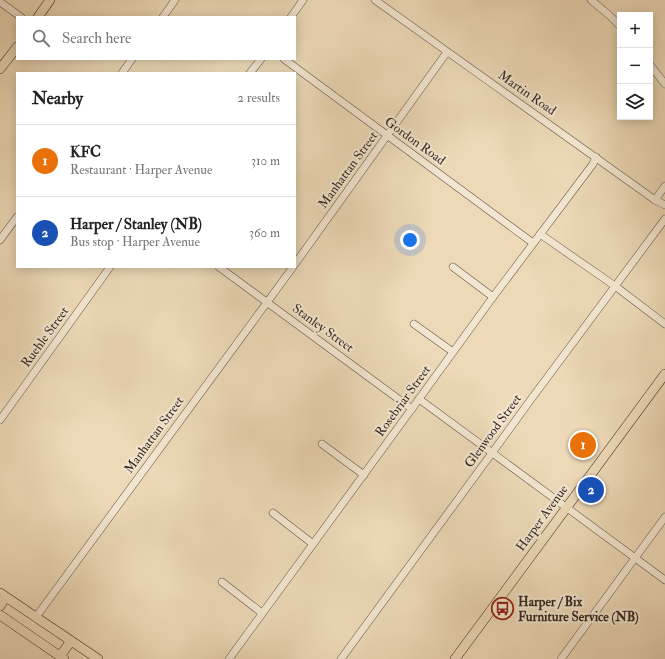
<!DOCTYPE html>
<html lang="en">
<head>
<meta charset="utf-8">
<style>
  body { margin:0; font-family:"IM FELL Double Pica",serif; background:#f6f6f6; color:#222 }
  .controls { position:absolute; right:12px; top:12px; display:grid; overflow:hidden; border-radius:0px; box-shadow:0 2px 10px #0003 }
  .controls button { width:36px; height:36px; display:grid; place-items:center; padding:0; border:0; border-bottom:1px solid #e0e0e0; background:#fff; color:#222; font:20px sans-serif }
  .you { position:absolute; left:410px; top:240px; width:14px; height:14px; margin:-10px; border:3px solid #fff; border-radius:50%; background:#1a73e8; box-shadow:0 0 0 6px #1a73e833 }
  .badge { display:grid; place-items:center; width:26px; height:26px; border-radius:50%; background:#2563eb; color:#fff; font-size:13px; font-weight:700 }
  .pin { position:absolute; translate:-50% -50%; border:2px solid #fff; box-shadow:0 1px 4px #0006 }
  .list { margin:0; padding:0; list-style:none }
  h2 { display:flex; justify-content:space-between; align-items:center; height:52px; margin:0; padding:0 16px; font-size:17px }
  h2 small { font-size:13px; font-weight:400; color:#767676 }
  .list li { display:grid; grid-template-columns:26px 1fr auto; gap:12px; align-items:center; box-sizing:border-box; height:72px; padding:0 16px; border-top:1px solid #e0e0e0 }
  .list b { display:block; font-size:15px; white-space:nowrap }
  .list p { margin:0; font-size:13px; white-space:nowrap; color:#767676 }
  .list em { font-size:13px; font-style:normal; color:#767676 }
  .icon { flex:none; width:22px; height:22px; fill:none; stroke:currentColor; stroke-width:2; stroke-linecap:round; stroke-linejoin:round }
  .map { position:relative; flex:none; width:665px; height:659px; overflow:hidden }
  .search { position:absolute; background:#fff; box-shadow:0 2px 10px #0003; left:16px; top:16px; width:280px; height:44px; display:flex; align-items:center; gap:10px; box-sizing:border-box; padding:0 14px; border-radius:0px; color:#767676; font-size:15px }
  .panel { position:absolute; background:#fff; box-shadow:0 2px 10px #0003; left:16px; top:72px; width:280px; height:196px; border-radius:0px }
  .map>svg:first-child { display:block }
</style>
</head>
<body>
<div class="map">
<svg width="665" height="659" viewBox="0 0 665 659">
  <rect width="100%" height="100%" fill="#edd9b7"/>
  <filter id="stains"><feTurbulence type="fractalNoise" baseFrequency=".005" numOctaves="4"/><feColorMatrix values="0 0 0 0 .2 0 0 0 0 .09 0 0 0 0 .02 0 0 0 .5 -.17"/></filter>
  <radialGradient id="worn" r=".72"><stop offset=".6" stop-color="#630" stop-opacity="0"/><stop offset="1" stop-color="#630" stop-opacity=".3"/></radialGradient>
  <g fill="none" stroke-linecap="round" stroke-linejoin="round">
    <defs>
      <g id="minor">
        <path d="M375 0 655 200 665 205"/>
        <path d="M591 0 609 15 620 26"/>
        <path d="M0 2 21 17"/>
        <path d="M163 17 175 0"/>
        <path d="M291 17 303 0"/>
        <path d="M284 59 533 243"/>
        <path d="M650 65 665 84"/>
        <path d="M122 73 132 59"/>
        <path d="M250 73 261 59"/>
        <path d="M655 200 665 186"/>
        <path d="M540 234 615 286 665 324"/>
        <path d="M0 240 17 217"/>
        <path d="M295 264 447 52"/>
        <path d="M219 267 412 409"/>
        <path d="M453 267 493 297"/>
        <path d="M414 324 453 352"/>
        <path d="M419 399 665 580"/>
        <path d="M0 420 110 267"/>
        <path d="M322 444 364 475"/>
        <path d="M273 513 313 544"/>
        <path d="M222 582 262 613"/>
        <path d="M36 617 293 267"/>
        <path d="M229 659 419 399 493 297 593 164 596 157"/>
        <path d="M341 659 492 453 529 402 665 219"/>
        <path d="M561 659 665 517"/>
      </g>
      <g id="major">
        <path d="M38 17 50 0"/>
        <path d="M0 69 17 47"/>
        <path d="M0 593 98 659"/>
        <path d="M0 606 4 600V596"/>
        <path d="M0 615 64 659"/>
        <path d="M60 656 71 641"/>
        <path d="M455 659 665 374"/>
      </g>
    </defs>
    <use href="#minor" stroke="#635448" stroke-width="8"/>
    <use href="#major" stroke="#352823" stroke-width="10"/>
    <use href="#minor" stroke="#f3e6d0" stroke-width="7"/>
    <use href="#major" stroke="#edd9b7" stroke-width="9"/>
  </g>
  <defs>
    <symbol id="bus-ring" viewBox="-11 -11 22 22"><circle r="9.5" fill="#f3e6d0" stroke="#8f2418" stroke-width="1.5"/><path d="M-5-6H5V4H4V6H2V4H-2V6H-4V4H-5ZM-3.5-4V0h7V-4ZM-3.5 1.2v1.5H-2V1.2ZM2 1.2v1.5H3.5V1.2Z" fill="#8f2418"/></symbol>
  </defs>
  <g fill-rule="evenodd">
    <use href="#bus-ring" x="490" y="596" width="25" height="25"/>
  </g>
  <g text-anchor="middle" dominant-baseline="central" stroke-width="4" stroke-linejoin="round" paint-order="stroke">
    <g font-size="13" fill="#352823" stroke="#f3e6d0">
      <text transform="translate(527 93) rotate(35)">Martin Road</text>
      <text transform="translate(415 141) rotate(36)">Gordon Road</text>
      <text transform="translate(348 170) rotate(-54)">Manhattan Street</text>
      <text transform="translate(323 328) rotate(36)">Stanley Street</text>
      <text transform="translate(45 337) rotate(-54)">Ruehle Street</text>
      <text transform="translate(403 401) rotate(-54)">Rosebriar Street</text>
      <text transform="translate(493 431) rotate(-54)">Glenwood Street</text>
      <text transform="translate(154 435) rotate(-54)">Manhattan Street</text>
      <text transform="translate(542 518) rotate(-54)">Harper Avenue</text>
    </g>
    <g font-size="13" font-weight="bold" fill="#352823" stroke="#f3e6d0" text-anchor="start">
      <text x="518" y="602">Harper / Bix<tspan x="518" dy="15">Furniture Service (NB)</tspan></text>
    </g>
  </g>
  <rect width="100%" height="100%" filter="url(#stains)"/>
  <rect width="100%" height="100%" fill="url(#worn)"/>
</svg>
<div class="controls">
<button>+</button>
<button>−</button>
<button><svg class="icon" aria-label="layers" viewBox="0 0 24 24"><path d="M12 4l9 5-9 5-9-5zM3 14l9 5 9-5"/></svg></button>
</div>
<div class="you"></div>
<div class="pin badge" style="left:583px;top:445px;background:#e8710a">1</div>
<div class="pin badge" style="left:591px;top:490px;background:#1a4fb4">2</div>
<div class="search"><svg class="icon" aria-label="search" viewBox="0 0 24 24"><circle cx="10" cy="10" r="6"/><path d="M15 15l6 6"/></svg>Search here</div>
<section class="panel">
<h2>Nearby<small>2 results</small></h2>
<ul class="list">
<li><span class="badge" style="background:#e8710a">1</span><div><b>KFC</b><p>Restaurant · Harper Avenue</p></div><em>310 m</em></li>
<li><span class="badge" style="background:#1a4fb4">2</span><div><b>Harper / Stanley (NB)</b><p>Bus stop · Harper Avenue</p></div><em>360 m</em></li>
</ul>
</section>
</div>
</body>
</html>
